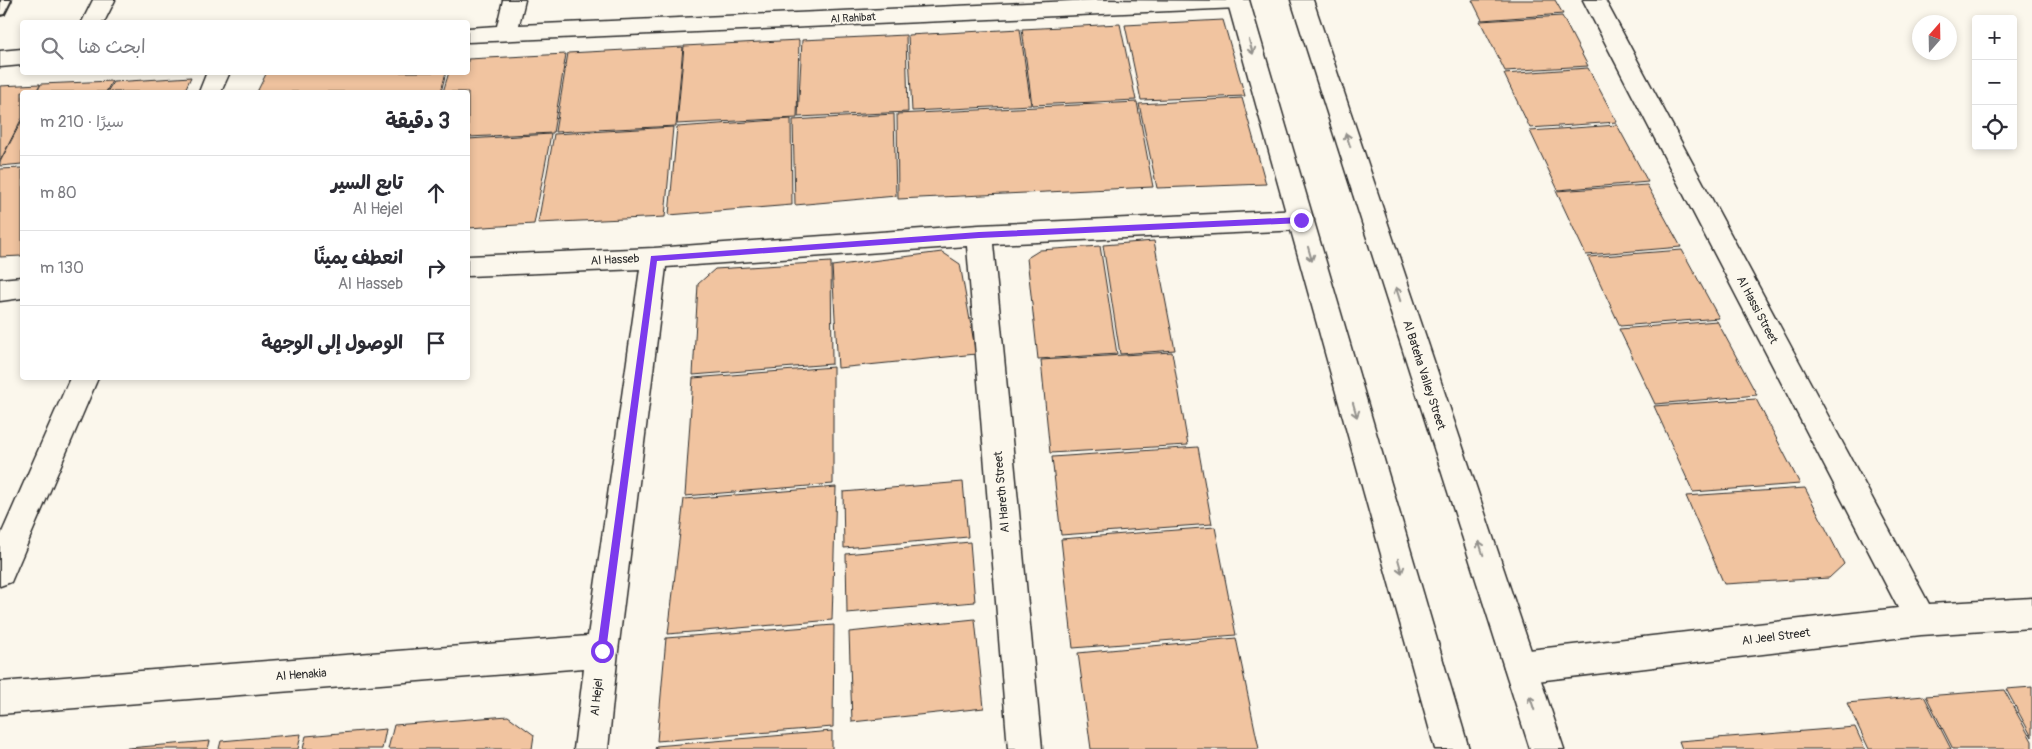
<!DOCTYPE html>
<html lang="ar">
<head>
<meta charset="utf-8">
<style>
  body { margin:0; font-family:Pangolin,"Playpen Sans Arabic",sans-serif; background:#f7f7f7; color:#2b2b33; direction:rtl }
  .controls { position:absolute; right:15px; top:15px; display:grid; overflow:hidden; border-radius:5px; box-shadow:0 2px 8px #0003 }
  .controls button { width:45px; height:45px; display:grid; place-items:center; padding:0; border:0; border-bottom:1px solid #e1e1e2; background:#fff; color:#2b2b33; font:25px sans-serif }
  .compass { position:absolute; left:1912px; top:15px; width:45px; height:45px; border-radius:50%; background:#fff; box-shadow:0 2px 8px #0003; rotate:20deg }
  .stop { position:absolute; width:15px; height:15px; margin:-11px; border:4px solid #7c3aed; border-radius:50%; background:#fff }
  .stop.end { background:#7c3aed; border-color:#fff; box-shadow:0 1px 5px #0008 }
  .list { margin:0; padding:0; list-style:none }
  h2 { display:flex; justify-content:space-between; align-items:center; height:65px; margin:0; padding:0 20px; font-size:21px }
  h2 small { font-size:16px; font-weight:400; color:#7c7c81 }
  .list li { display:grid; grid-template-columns:32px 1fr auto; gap:15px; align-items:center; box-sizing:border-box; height:75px; padding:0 20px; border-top:1px solid #e1e1e2 }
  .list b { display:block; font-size:19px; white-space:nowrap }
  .list p { margin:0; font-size:16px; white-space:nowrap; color:#7c7c81 }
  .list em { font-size:16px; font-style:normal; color:#7c7c81 }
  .icon { flex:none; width:28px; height:28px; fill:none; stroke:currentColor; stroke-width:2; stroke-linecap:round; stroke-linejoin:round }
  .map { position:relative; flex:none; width:2032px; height:749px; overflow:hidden; direction:ltr }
  .search { position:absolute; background:#fff; box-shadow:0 2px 8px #0003; left:20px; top:20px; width:450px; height:55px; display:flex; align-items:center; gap:12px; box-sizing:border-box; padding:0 18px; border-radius:5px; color:#7c7c81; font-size:19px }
  .panel { position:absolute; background:#fff; box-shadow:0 2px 8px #0003; left:20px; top:90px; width:450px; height:290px; border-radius:5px; direction:rtl }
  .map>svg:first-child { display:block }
</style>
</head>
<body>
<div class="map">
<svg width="2032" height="749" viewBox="0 0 2032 749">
  <rect width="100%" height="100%" fill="#fbf7ec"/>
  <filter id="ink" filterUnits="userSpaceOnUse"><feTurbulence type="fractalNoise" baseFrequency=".02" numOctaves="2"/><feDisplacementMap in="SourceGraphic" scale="10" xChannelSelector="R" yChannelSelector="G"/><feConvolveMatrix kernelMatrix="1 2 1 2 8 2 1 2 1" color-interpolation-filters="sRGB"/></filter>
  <g filter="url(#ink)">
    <g fill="#f1c4a0" stroke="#2b2b2b">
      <path d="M1472 0H1555L1563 14 1482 20Z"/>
      <path d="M1562 16 1588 66 1505 71 1480 21Z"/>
      <path d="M1223 20 1245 96 1141 100 1125 25Z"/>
      <path d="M1120 24 1136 100 1032 105 1022 29Z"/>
      <path d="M1020 29 1031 105 912 111 908 35Z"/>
      <path d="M906 35 908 112 798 117 802 40Z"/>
      <path d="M799 40 797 118 677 124 684 46Z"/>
      <path d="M683 47 676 126 555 132 568 53Z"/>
      <path d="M566 54 553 133 468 137V92H443L449 72H468V59Z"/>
      <path d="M1588 68 1617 122 1530 128 1504 74Z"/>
      <path d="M446 72 441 92H257L267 72Z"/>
      <path d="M191 77 184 92H107L113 82Z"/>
      <path d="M112 81 106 92H37L41 84Z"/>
      <path d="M40 84 36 92H22V118L0 161V86Z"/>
      <path d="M1242 98 1266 184 1157 188 1139 104Z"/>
      <path d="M1137 102 1153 187 898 199 897 114Z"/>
      <path d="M894 114 896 196 795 205 793 120Z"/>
      <path d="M791 119 792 205 669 215 677 127Z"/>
      <path d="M22 120V164L0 166V162Z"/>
      <path d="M1617 125 1648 182 1558 190 1530 131Z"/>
      <path d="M673 127 665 217 538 223 554 134Z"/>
      <path d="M551 134 534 224 468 228V139Z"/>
      <path d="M22 168V253L21 256 0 257V169Z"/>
      <path d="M1647 185 1681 247 1586 255 1556 191Z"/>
      <path d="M1154 241 1175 350 1120 354 1103 245Z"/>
      <path d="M1100 246 1117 354 1038 359 1027 258 1040 250Z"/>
      <path d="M1682 250 1719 318 1620 326 1588 257Z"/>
      <path d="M942 252 960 264 976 354 838 368 832 266Z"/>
      <path d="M831 262 832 364 693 375 698 284 715 269Z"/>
      <path d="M1717 321 1757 395 1655 404 1619 329Z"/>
      <path d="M1172 352 1188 445 1050 453 1041 360Z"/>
      <path d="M833 367V484L685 496 693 378Z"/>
      <path d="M1756 399 1800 484 1693 492 1654 406Z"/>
      <path d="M1198 447 1212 524 1061 535 1052 457Z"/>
      <path d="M963 482 968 537 844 548 843 492Z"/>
      <path d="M836 487 832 620 668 634 684 499Z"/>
      <path d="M1805 488 1844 564 1829 578 1724 584 1686 496Z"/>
      <path d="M1215 527 1236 635 1073 648 1061 539Z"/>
      <path d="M970 542 975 602 847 613 846 554Z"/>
      <path d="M975 619 984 708 852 722 849 632Z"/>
      <path d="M834 625 833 727 657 741 666 638Z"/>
      <path d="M1236 638 1259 749H1091L1078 653Z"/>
      <path d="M2032 687V737L2006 689Z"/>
      <path d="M2004 690 2032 741V749H1953L1926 696Z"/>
      <path d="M1924 696 1951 749H1869L1847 703Z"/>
      <path d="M508 716 534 735 532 749H388L394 725Z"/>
      <path d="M1855 727 1865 749H1682L1679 741Z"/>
      <path d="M386 729 382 749H303L306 736Z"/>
      <path d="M832 731V749H655L656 746Z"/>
      <path d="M301 734 298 749H219L221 741Z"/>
      <path d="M210 741 208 749H117Z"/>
    </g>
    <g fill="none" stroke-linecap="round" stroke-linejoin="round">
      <defs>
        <path id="service" d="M1 0H11L4 14 0 15Z"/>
        <g id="minor">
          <path d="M93 0H115L104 22H82Z"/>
          <path d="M503 0H525L519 25 1095 0 1249 1 1246 6 1238 8 468 42V28L497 26Z"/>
          <path d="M1583 0H1605L1929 604 2032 598V628L1921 635 1520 683 1509 678 1504 667 1509 656 1520 651 1898 608Z"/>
          <path d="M22 49V65L0 67V51Z"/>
          <path d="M207 72H230L221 92H199Z"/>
          <path d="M1301 210 1310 213 1314 220 1310 227 1301 230 993 244 1042 749H1008L967 246 666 267 618 651 608 749H574L584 668 0 714V682L588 636 640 269 468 276V256L654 248 979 225Z"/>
          <path d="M22 277V298L0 301V279Z"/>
          <path d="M70 378H98L11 582 0 586V537Z"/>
        </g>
        <g id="tertiary">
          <path d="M1227 0H1249L1469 749H1435Z"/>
          <path d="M1291 0H1313L1564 749H1530Z"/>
        </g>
      </defs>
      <use href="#service" stroke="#2b2b2b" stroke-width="4"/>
      <use href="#minor" stroke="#2b2b2b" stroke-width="3"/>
      <use href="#tertiary" stroke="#2b2b2b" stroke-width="3"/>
      <use href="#service" fill="#fbf7ec" fill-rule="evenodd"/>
      <use href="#minor" fill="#fbf7ec" fill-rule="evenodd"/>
      <use href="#tertiary" fill="#fbf7ec" fill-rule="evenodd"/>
    </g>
    <defs><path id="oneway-shaft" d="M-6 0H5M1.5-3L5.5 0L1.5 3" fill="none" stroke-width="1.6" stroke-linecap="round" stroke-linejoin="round" transform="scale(1.25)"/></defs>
    <g stroke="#93918c">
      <use href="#oneway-shaft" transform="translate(1251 47) rotate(74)"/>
      <use href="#oneway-shaft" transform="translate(1348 140) rotate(-108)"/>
      <use href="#oneway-shaft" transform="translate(1310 254) rotate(74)"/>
      <use href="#oneway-shaft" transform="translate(1398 294) rotate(-108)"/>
      <use href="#oneway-shaft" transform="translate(1355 410) rotate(74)"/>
      <use href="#oneway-shaft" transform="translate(1481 548) rotate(-108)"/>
      <use href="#oneway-shaft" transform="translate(1400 566) rotate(74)"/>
      <use href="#oneway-shaft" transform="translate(1532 703) rotate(-108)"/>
    </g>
  </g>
  <path fill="#7c3aed" d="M1301 217 1304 220 1301 223 979 238 657 261 606 651 602 656 598 654 597 651 651 256 979 232Z"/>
  <g text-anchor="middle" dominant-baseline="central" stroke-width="4" stroke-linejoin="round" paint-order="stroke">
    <g font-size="11" fill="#2b2b2b" stroke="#fbf7ec">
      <text transform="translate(853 18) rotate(-3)">Al Rahibat</text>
    </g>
    <g font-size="12" fill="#2b2b2b" stroke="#fbf7ec">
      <text transform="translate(615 260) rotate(-3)">Al Hasseb</text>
      <text transform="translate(1757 310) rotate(62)">Al Hassi Street</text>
      <text transform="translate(1424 375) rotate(72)">Al Bateha Valley Street</text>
      <text transform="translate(1002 492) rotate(-95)">Al Hareth Street</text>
      <text transform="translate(1776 637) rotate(-7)">Al Jeel Street</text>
      <text transform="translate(301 675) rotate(-4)">Al Henakia</text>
      <text transform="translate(597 697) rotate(-84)">Al Hejel</text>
    </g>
  </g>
</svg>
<div class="controls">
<button>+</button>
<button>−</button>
<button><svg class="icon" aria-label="locate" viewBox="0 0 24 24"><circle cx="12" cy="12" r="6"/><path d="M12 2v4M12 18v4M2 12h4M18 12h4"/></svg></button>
</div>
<svg class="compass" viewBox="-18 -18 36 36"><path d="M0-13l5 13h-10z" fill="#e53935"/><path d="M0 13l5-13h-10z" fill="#7c7c81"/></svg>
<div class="stop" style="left:602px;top:651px"></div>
<div class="stop end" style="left:1301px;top:220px"></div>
<div class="search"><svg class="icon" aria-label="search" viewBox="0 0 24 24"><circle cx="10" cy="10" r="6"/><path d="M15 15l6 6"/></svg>ابحث هنا</div>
<section class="panel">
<h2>3 دقيقة<small>سيرًا · 210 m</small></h2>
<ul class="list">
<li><svg class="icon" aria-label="ahead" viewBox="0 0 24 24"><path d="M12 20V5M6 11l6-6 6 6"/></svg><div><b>تابع السير</b><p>Al Hejel</p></div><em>80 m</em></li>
<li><svg class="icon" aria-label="right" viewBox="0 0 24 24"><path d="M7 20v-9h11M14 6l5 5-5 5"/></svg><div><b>انعطف يمينًا</b><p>Al Hasseb</p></div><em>130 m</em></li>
<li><svg class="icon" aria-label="arrive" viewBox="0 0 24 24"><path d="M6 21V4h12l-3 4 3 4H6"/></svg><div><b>الوصول إلى الوجهة</b></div></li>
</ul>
</section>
</div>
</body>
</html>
